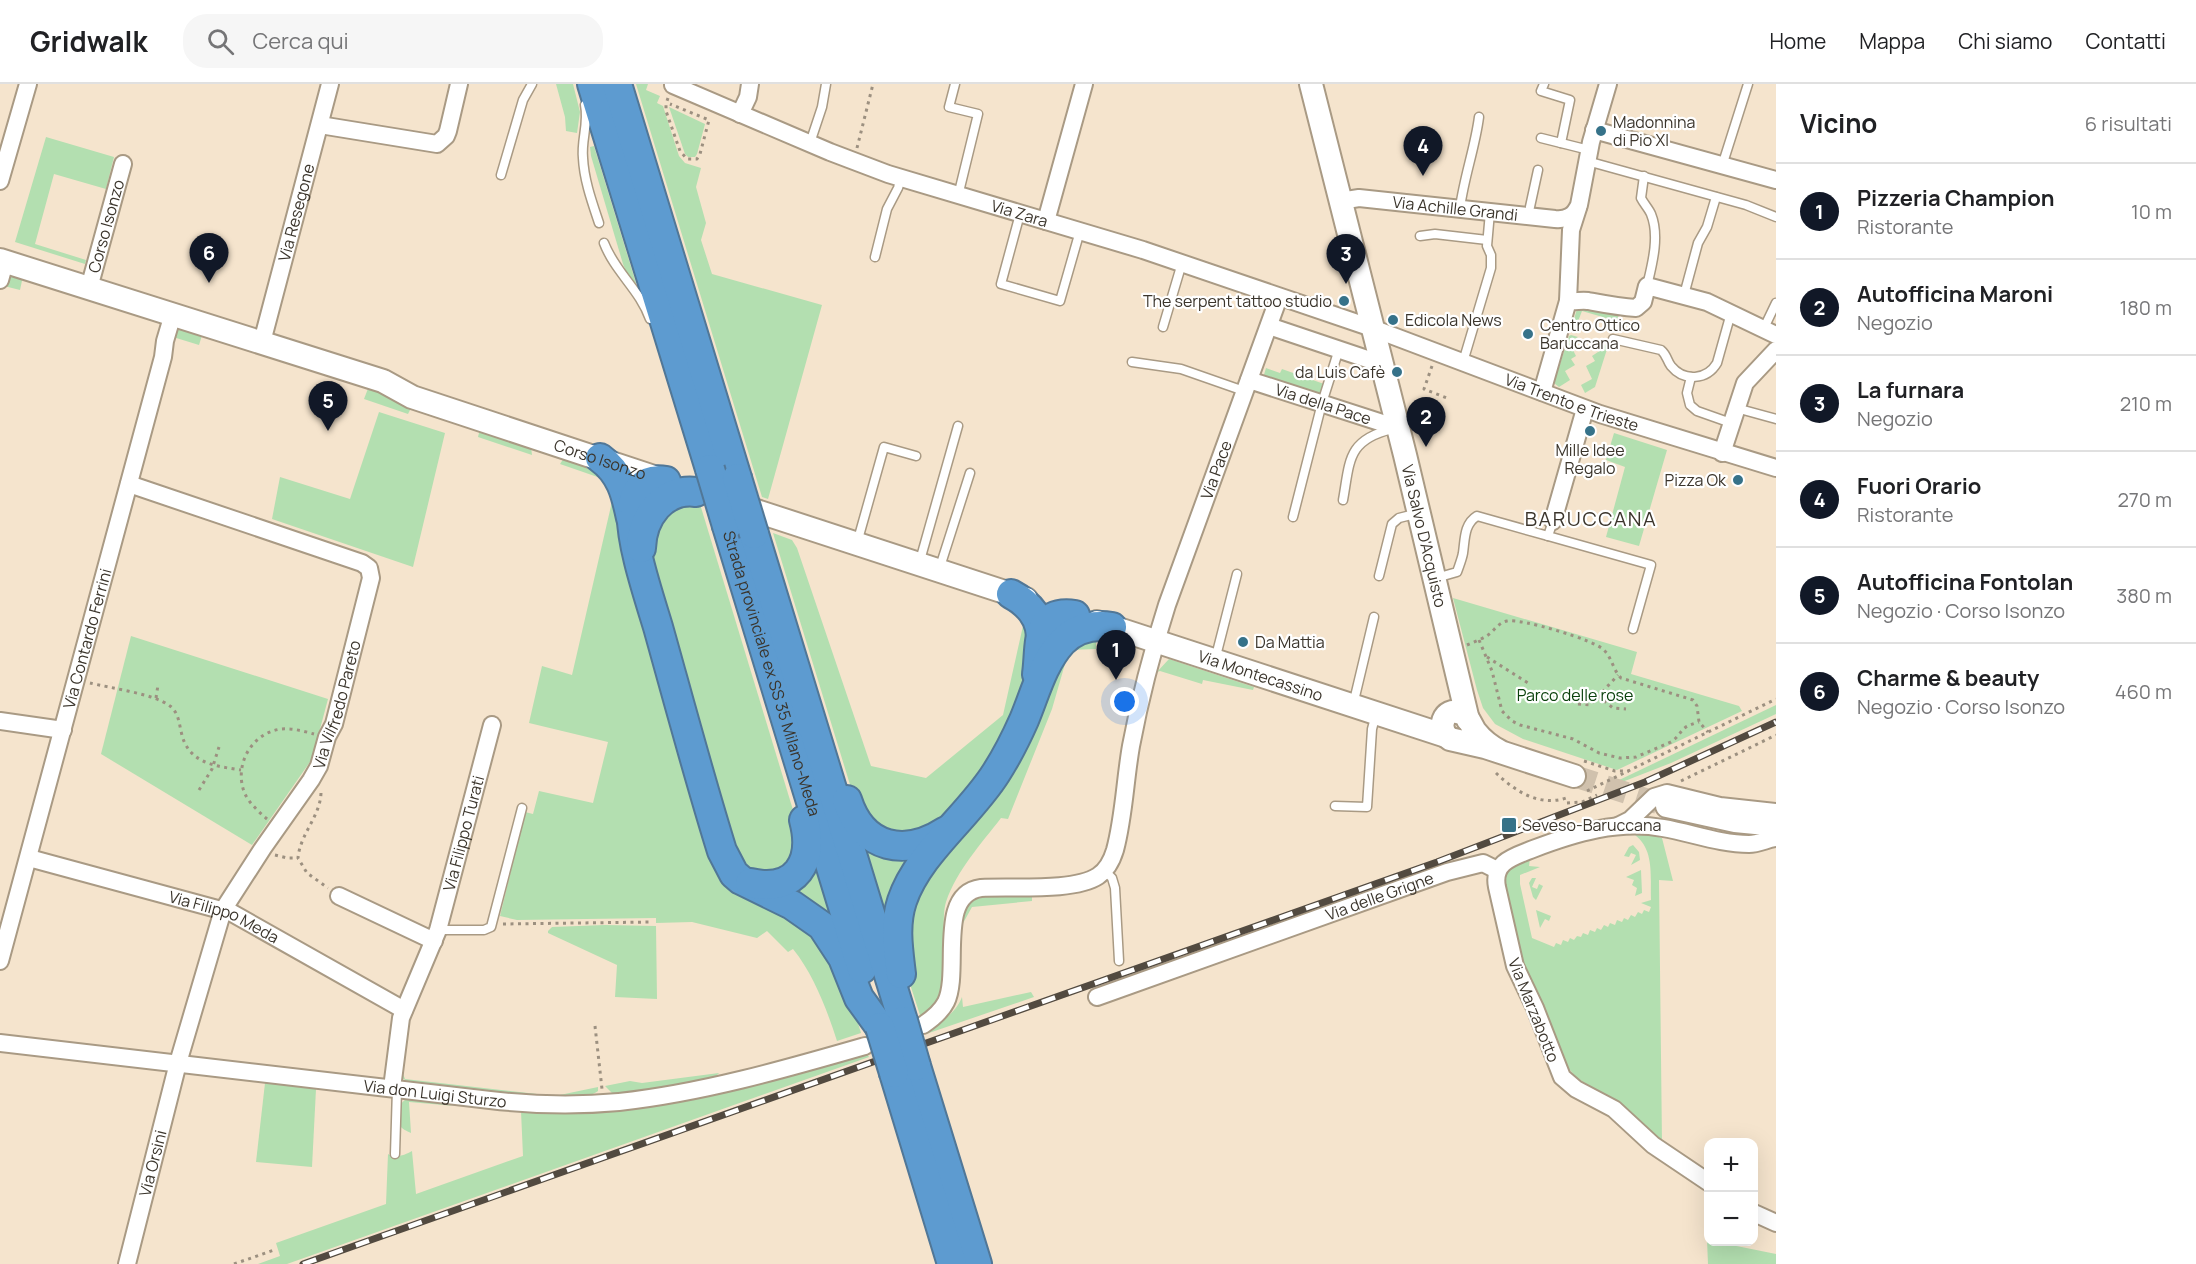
<!DOCTYPE html>
<html lang="it">
<head>
<meta charset="utf-8">
<style>
  body { margin:0; font-family:Manrope,sans-serif; background:#f6f6f6; color:#202124 }
  .controls { position:absolute; right:18px; bottom:18px; display:grid; overflow:hidden; border-radius:12px; box-shadow:0 6px 24px #0002 }
  .controls button { width:54px; height:54px; display:grid; place-items:center; padding:0; border:0; border-bottom:2px solid #e0e0e0; background:#fff; color:#202124; font:30px sans-serif }
  .you { position:absolute; left:1125px; top:618px; width:21px; height:21px; margin:-15px; border:4px solid #fff; border-radius:50%; background:#1a73e8; box-shadow:0 0 0 9px #1a73e833 }
  .badge { display:grid; place-items:center; width:39px; height:39px; border-radius:50%; background:#111827; color:#fff; font-size:20px; font-weight:700 }
  .pin { position:absolute; translate:-50% -50px; filter:drop-shadow(0 2px 3px #0008) }
  .pin::after { content:''; position:absolute; top:32px; width:21px; height:18px; background:inherit; clip-path:polygon(0 0,100% 0,50% 100%) }
  .list { margin:0; padding:0; list-style:none }
  h2 { display:flex; justify-content:space-between; align-items:center; height:78px; margin:0; padding:0 24px; font-size:26px }
  h2 small { font-size:20px; font-weight:400; color:#757577 }
  .list li { display:grid; grid-template-columns:39px 1fr auto; gap:18px; align-items:center; box-sizing:border-box; height:96px; padding:0 24px; border-top:2px solid #e0e0e0 }
  .list b { display:block; font-size:22px; white-space:nowrap }
  .list p { margin:0; font-size:20px; white-space:nowrap; color:#757577 }
  .list em { font-size:20px; font-style:normal; color:#757577 }
  .icon { flex:none; width:33px; height:33px; fill:none; stroke:currentColor; stroke-width:2; stroke-linecap:round; stroke-linejoin:round }
  .map { position:relative; flex:none; width:1776px; height:1180px; overflow:hidden }
  header { display:flex; align-items:center; gap:36px; box-sizing:border-box; height:84px; padding:0 30px; background:#fff; border-bottom:2px solid #e0e0e0 }
  header strong { font-size:28px }
  nav { display:flex; gap:33px; margin-inline-start:auto; font-size:21px }
  .search { width:420px; height:54px; background:#f6f6f6; display:flex; align-items:center; gap:15px; box-sizing:border-box; padding:0 21px; border-radius:24px; color:#757577; font-size:22px }
  main { display:flex }
  aside { flex:1; background:#fff }
  .map>svg:first-child { display:block }
</style>
</head>
<body>
<header>
<strong>Gridwalk</strong>
<div class="search"><svg class="icon" aria-label="search" viewBox="0 0 24 24"><circle cx="10" cy="10" r="6"/><path d="M15 15l6 6"/></svg>Cerca qui</div>
<nav><a>Home</a><a>Mappa</a><a>Chi siamo</a><a>Contatti</a></nav>
</header>
<main>
<div class="map">
<svg width="1776" height="1180" viewBox="0 0 1776 1180">
  <rect width="100%" height="100%" fill="#f5e4cd"/>
  <g fill="#b3dfb0">
    <path d="M556 0H573L580 28 577 49 566 47 565 33Z"/>
    <path d="M636 0H648L646 6 660 12 657 19 663 22 679 72 685 79 701 84 696 103 706 139 701 156 712 190 822 221 768 415 762 413Z"/>
    <path d="M669 23 705 40 697 70 695 73H688L685 70Z"/>
    <path d="M46 53 114 73 106 105 54 90 35 160 86 176 85 180 15 158Z"/>
    <path d="M594 62 636 199 635 200 627 190 623 180 591 72 590 63Z"/>
    <path d="M11 191 23 192 20 206 4 202Z"/>
    <path d="M1578 222 1612 231 1619 230 1613 249 1610 246 1613 236 1582 227 1577 240 1573 238Z"/>
    <path d="M183 242 203 248 199 261 173 253 176 246Z"/>
    <path d="M1571 251 1578 253 1569 258 1576 272 1571 275 1575 281 1565 287 1570 296 1559 303 1554 299 1569 252Z"/>
    <path d="M1597 259 1608 262 1595 303 1585 309 1581 301 1592 295 1586 282 1595 277 1592 272 1601 266Z"/>
    <path d="M1266 284 1280 289 1282 285 1324 300 1319 314 1263 294Z"/>
    <path d="M369 302 411 324 408 330 364 315Z"/>
    <path d="M379 328 445 349 413 483 272 435 280 393 350 415Z"/>
    <path d="M483 347 531 363 532 371 478 353 479 349Z"/>
    <path d="M1614 349 1667 366 1639 462 1606 453 1625 383 1606 376Z"/>
    <path d="M564 374 595 385 612 398 560 380Z"/>
    <path d="M614 409 710 763 802 835 849 910 861 949 837 957C827 926 814 891 793 865L788 868 767 847 757 854 692 838 656 839V834L517 836 500 832 525 728 533 730 539 707 593 719 608 658 529 639 542 582 572 591Z"/>
    <path d="M700 420 800 749 801 763 773 794 739 781 651 473V456L669 423Z"/>
    <path d="M773 449 792 456 797 464 871 682 926 694 1003 631 1025 533 1030 584 1006 653 938 744 887 754 855 717Z"/>
    <path d="M1453 514 1637 568 1631 590 1739 622 1742 627 1617 686 1523 655 1495 640 1483 624 1477 606Z"/>
    <path d="M131 552 328 615 312 675 252 761 101 670Z"/>
    <path d="M1096 556V565L1069 566 1052 625 1008 735 1001 734C981 760 957 786 946 818 938 842 957 927 920 931L908 894 905 833 1069 559Z"/>
    <path d="M1169 575 1254 603 1253 606 1203 596 1202 600 1160 587 1157 588Z"/>
    <path d="M1776 621V630L1671 679 1617 700 1615 698Z"/>
    <path d="M1648 750 1662 754 1673 797 1659 796 1662 1060 1626 1027 1576 993 1563 978 1522 882 1503 797 1507 785 1530 774 1529 782 1540 783 1520 791V800L1532 854 1554 863 1556 859 1561 861 1563 856 1568 858 1570 854 1574 856 1577 852 1581 853 1583 849 1588 851 1590 846 1595 848 1597 844 1601 846 1604 841 1608 843 1610 839 1615 841 1617 836 1622 838 1624 834 1628 836 1631 831 1635 833 1638 828 1642 830 1644 826 1649 828 1651 823 1641 819 1651 816C1650 794 1655 766 1635 751Z"/>
    <path d="M864 757 912 768 888 839Z"/>
    <path d="M1633 761 1639 768 1640 776 1631 781 1636 771 1631 769 1629 773 1624 772 1629 763Z"/>
    <path d="M815 779 833 836 778 806Z"/>
    <path d="M1641 786 1642 809 1635 812 1637 804 1632 801 1634 796 1626 793Z"/>
    <path d="M1532 794H1536L1532 803 1537 805 1539 800 1543 802 1536 816 1533 813 1529 799Z"/>
    <path d="M985 811H1031L1039 813H1032V817L972 823 962 841 967 818Z"/>
    <path d="M1536 826 1551 832 1549 837 1545 835 1540 844Z"/>
    <path d="M605 841 656 842 657 915 615 913 617 881 548 849V847L552 843Z"/>
    <path d="M1031 908 1034 913 926 950 925 948C939 940 956 929 962 913L963 923Z"/>
    <path d="M867 969 869 973 287 1180H258L280 1172 276 1159 386 1120 388 1070C395 1075 405 1071 412 1067L416 1110 523 1072 521 1027 589 1028Z"/>
    <path d="M402 987 405 995 555 1012 598 1003V1007C580 1024 440 1002 410 999L402 994Z"/>
    <path d="M719 989C709 1002 636 1008 617 1010L612 1009 605 1002 630 997 642 999Z"/>
    <path d="M265 999 316 1005 312 1083 256 1078Z"/>
    <path d="M409 1014 455 1022 409 1018 411 1049C407 1047 401 1045 399 1040 395 1031 399 1017 409 1014Z"/>
    <path d="M1707 1156 1776 1170V1180H1708Z"/>
  </g>
  <g fill="none" stroke-linecap="round" stroke-linejoin="round">
    <path stroke="#d0c1ad" stroke-width="22" stroke-dasharray="22 11" stroke-linecap="butt" d="M1574 692 1667 722"/>
    <defs>
      <g id="lane">
        <path d="M955 0 949 23 978 30 958 112"/>
        <path d="M1544 0 1541 7 1570 16 1561 59"/>
        <path d="M585 21C589 39 581 56 583 74 584 96 592 118 599 139"/>
        <path d="M1541 54 1589 66"/>
        <path d="M810 59 822 23 826 0"/>
        <path d="M1587 77 1746 121 1776 133"/>
        <path d="M1722 82 1748 0"/>
        <path d="M501 91 523 16 532 0"/>
        <path d="M1644 92 1641 114C1644 120 1649 125 1651 130 1660 152 1652 181 1647 202"/>
        <path d="M1460 124C1464 93 1475 64 1479 33"/>
        <path d="M1020 130 1001 200 1060 217 1080 147"/>
        <path d="M1528 132 1538 86"/>
        <path d="M1420 152 1435 150 1487 156"/>
        <path d="M604 159C615 188 640 206 650 235"/>
        <path d="M875 173 887 125 898 104 901 94"/>
        <path d="M1684 211 1698 159 1707 143 1716 113"/>
        <path d="M1163 243 1182 179"/>
        <path d="M1764 244 1776 219"/>
        <path d="M1613 255 1661 266C1667 271 1667 277 1671 282 1684 298 1707 296 1717 279L1731 229"/>
        <path d="M1132 278 1181 285 1244 307"/>
        <path d="M1463 278 1491 184V171L1487 162 1490 128"/>
        <path d="M1691 293 1687 309 1690 321 1697 327 1731 339"/>
        <path d="M1736 324 1776 335"/>
        <path d="M1343 416C1350 377 1347 356 1392 345"/>
        <path d="M1293 433 1322 319 1339 265"/>
        <path d="M1548 452 1651 481 1633 545"/>
        <path d="M857 459 884 363 916 372"/>
        <path d="M919 480 958 342"/>
        <path d="M939 486 970 389"/>
        <path d="M1379 492 1392 440 1399 434 1419 429"/>
        <path d="M1436 494 1457 488C1459 482 1462 475 1463 469 1465 455 1464 440 1477 432L1548 452 1553 437"/>
        <path d="M1215 576 1237 490"/>
        <path d="M1353 621 1374 533"/>
        <path d="M1335 722 1367 723 1372 645 1376 630"/>
        <path d="M1104 786 1112 794 1115 804 1119 877"/>
        <path d="M438 846H484L491 843 522 724"/>
        <path d="M395 1070 397 1005"/>
      </g>
      <g id="street">
        <path id="s1" d="M673 1 830 68 888 90 1143 166 1372 244 1600 330 1776 384"/>
        <path d="M740 30 748 13 750 0"/>
        <path d="M320 41 437 60 446 52 448 47 459 0"/>
        <path d="M1594 46 1776 96"/>
        <path d="M0 97 28 0"/>
        <path id="s2" d="M1340 117 1359 114 1555 135C1567 136 1574 132 1579 121L1591 58 1608 0"/>
        <path d="M1046 137 1084 0"/>
        <path d="M0 196 5 178"/>
        <path id="s3" d="M89 204 123 80"/>
        <path d="M1568 217 1571 146 1578 124"/>
        <path d="M1269 242 1382 280"/>
        <path id="s4" d="M262 258 330 0"/>
        <path id="s5" d="M1249 296 1398 344"/>
        <path d="M1542 308 1568 217C1575 218 1581 216 1588 217 1604 220 1619 223 1636 224L1643 218 1647 202 1707 218 1776 251"/>
        <path d="M1722 369 1745 299 1776 266"/>
        <path d="M1553 437 1585 325"/>
        <path d="M0 637 63 646"/>
        <path d="M1618 742 1630 736 1654 713 1667 709 1720 722 1776 728"/>
        <path id="s6" d="M29 774 232 829 404 926"/>
        <path d="M339 812 434 857"/>
        <path id="s7" d="M0 877 163 273 165 257 173 230"/>
        <path id="s8" d="M1097 913 1447 788 1483 779 1497 786"/>
        <path id="s9" d="M923 941C932 935 941 928 946 918 961 887 936 810 981 804 1011 802 1074 808 1098 792 1107 786 1112 776 1115 766 1124 733 1125 696 1131 662 1140 614 1152 568 1167 521L1279 213"/>
        <path id="s10" d="M0 959 490 1016C533 1021 576 1022 619 1018 702 1009 785 985 865 962"/>
        <path id="s11" d="M392 1004 401 934 438 846 492 641"/>
        <path d="M1708 1098 1653 1061 1614 1025 1576 1005 1562 993 1535 924 1515 882 1497 803C1492 778 1513 773 1533 765 1575 749 1618 736 1663 744 1692 749 1720 760 1749 760 1759 760 1767 755 1776 754"/>
        <path d="M1754 1129 1776 1139"/>
        <path id="s12" d="M127 1180 178 979 223 826 263 764 311 696 319 682 327 653 334 640 371 494 369 484 362 479 129 400"/>
      </g>
      <g id="secondary">
        <path id="s13" d="M1311 0 1405 371 1468 636"/>
        <path id="s14" d="M0 176 383 297 412 313 666 397"/>
        <path d="M735 420 1026 515"/>
        <path id="s15" d="M1097 538 1446 652"/>
        <path d="M1501 668C1491 663 1482 656 1475 647 1471 641 1468 631 1461 629 1443 622 1436 646 1450 655L1485 663 1574 692"/>
        <path d="M1667 722 1735 737 1776 741"/>
      </g>
      <g id="highway">
        <path d="M592 0 710 385"/>
        <path d="M617 0 737 394"/>
        <path d="M600 374C621 389 626 410 631 434"/>
        <path d="M666 397C644 393 633 406 632 428 630 457 649 513 658 543 679 618 699 693 722 767L734 790 741 796 792 821 822 842 843 874 859 914 880 943"/>
        <path id="s16" d="M727 442 862 885"/>
        <path d="M754 450 903 937"/>
        <path d="M641 464C642 433 663 404 696 408"/>
        <path d="M1011 510C1028 519 1040 532 1041 552"/>
        <path d="M1037 590C1041 562 1034 525 1075 531"/>
        <path d="M847 716C863 766 906 773 946 747"/>
        <path d="M750 799C796 809 815 778 804 736"/>
        <path d="M901 890C898 865 894 841 902 817 918 769 969 732 996 689 1007 672 1016 654 1024 636 1035 610 1042 580 1062 558 1076 544 1093 540 1112 543"/>
        <path d="M916 982 977 1180"/>
        <path d="M894 989 952 1180"/>
      </g>
    </defs>
    <use href="#lane" stroke="#a99a84" stroke-width="11"/>
    <use href="#street" stroke="#a99a84" stroke-width="20"/>
    <use href="#secondary" stroke="#a99a84" stroke-width="26"/>
    <use href="#highway" stroke="#517797" stroke-width="32"/>
    <g stroke="#9c9080" stroke-width="3" stroke-dasharray="3 4.5" stroke-linecap="butt">
      <path d="M668 14 666 20V27L680 67 687 75H697L700 70 709 36 670 20"/>
      <path d="M857 64 873 0"/>
      <path d="M1432 282 1424 305 1447 314"/>
      <path d="M1479 556 1492 587 1502 627 1512 637 1520 641 1573 655 1599 669 1620 674 1636 673 1671 658C1685 648 1677 644 1699 638"/>
      <path d="M1467 561C1474 558 1482 555 1488 551 1495 546 1498 539 1507 537 1520 534 1595 556 1604 566 1612 574 1613 586 1621 594L1693 616 1697 622 1699 638 1708 648"/>
      <path d="M1487 573 1528 599"/>
      <path d="M90 599C110 604 155 610 170 622 178 628 179 638 181 647 187 679 214 682 241 686"/>
      <path d="M1598 612 1613 624 1626 625"/>
      <path d="M156 614 158 601"/>
      <path d="M1578 620 1590 621 1618 591"/>
      <path d="M1584 677 1615 687H1629"/>
      <path d="M1496 689C1515 707 1539 723 1566 714"/>
      <path d="M1681 697 1776 651"/>
      <path d="M199 706 212 685 219 663"/>
      <path d="M1587 707 1776 615"/>
      <path d="M321 709C320 733 300 750 298 774L307 789 328 804"/>
      <path d="M1567 719 1582 718 1597 711"/>
      <path d="M267 735C259 728 250 720 245 710 233 682 251 649 281 645 292 644 303 647 314 650"/>
      <path d="M275 771 287 774H298"/>
      <path d="M503 840 651 838"/>
      <path d="M595 942 602 1005"/>
      <path d="M234 1180 274 1166"/>
    </g>
    <use href="#lane" stroke="#fff" stroke-width="8"/>
    <use href="#street" stroke="#fff" stroke-width="16"/>
    <use href="#secondary" stroke="#fff" stroke-width="22"/>
    <use href="#highway" stroke="#5d9bd0" stroke-width="28"/>
    <defs>
      <path id="rail" d="M303 1180 1437 778 1645 698 1776 638"/>
    </defs>
    <use href="#rail" stroke="#524a40" stroke-width="7"/>
    <use href="#rail" stroke="#fff" stroke-width="4.5" stroke-dasharray="14" stroke-linecap="butt"/>
    <defs>
      <g id="highway-bridge">
        <path d="M710 385 727 442"/>
        <path d="M737 394 754 450"/>
        <path d="M903 937 916 982"/>
        <path d="M880 943 894 989"/>
      </g>
    </defs>
    <use href="#highway-bridge" stroke="#517797" stroke-width="32" stroke-linecap="butt"/>
    <use href="#highway-bridge" stroke="#5d9bd0" stroke-width="28"/>
  </g>
  <g fill="#367289" stroke="#fff" stroke-width="2">
    <circle cx="1601" cy="47" r="6"/>
    <circle cx="1344" cy="217" r="6"/>
    <circle cx="1393" cy="236" r="6"/>
    <circle cx="1528" cy="250" r="6"/>
    <circle cx="1397" cy="288" r="6"/>
    <circle cx="1590" cy="347" r="6"/>
    <circle cx="1738" cy="396" r="6"/>
    <circle cx="1243" cy="558" r="6"/>
    <rect x="1501" y="733" width="16" height="16" rx="3"/>
  </g>
  <g text-anchor="middle" dominant-baseline="central" stroke-width="4.5" stroke-linejoin="round" paint-order="stroke">
    <g font-size="16" fill="#3b352c" stroke="#fff" text-anchor="start">
      <text x="1613" y="38">Madonnina<tspan x="1613" dy="18">di Pio XI</tspan></text>
      <text x="1332" y="217" text-anchor="end">The serpent tattoo studio</text>
      <text x="1405" y="236">Edicola News</text>
      <text x="1540" y="241">Centro Ottico<tspan x="1540" dy="18">Baruccana</tspan></text>
      <text x="1385" y="288" text-anchor="end">da Luis Cafè</text>
      <text x="1590" y="366" text-anchor="middle">Mille Idee<tspan x="1590" dy="18">Regalo</tspan></text>
      <text x="1726" y="396" text-anchor="end">Pizza Ok</text>
      <text x="1255" y="558">Da Mattia</text>
      <text x="1522" y="741">Seveso-Baruccana</text>
    </g>
    <g font-size="16" fill="#3b352c" stroke="#fff">
      <text stroke="none"><textPath href="#s2" startOffset="116">Via Achille Grandi</textPath></text>
      <text stroke="none"><textPath href="#s4" startOffset="134">Via Resegone</textPath></text>
      <text stroke="none"><textPath href="#s1" startOffset="370">Via Zara</textPath></text>
      <text stroke="none"><textPath href="#s3" startOffset="64">Corso Isonzo</textPath></text>
      <text stroke="none"><textPath href="#s1" startOffset="954">Via Trento e Trieste</textPath></text>
      <text stroke="none"><textPath href="#s5" startOffset="78">Via della Pace</textPath></text>
      <text stroke="none"><textPath href="#s14" startOffset="633">Corso Isonzo</textPath></text>
      <text stroke="none"><textPath href="#s9" startOffset="706">Via Pace</textPath></text>
      <text stroke="none"><textPath href="#s13" startOffset="466">Via Salvo D'Acquisto</textPath></text>
      <text stroke="none"><textPath href="#s7" startOffset="334">Via Contardo Ferrini</textPath></text>
      <text stroke="none"><textPath href="#s16" startOffset="154">Strada provinciale ex SS 35 Milano-Meda</textPath></text>
      <text stroke="none"><textPath href="#s15" startOffset="172">Via Montecassino</textPath></text>
      <text stroke="none"><textPath href="#s12" startOffset="604">Via Vilfredo Pareto</textPath></text>
      <text stroke="none"><textPath href="#s11" startOffset="266">Via Filippo Turati</textPath></text>
      <text stroke="none"><textPath href="#s8" startOffset="300">Via delle Grigne</textPath></text>
      <text stroke="none"><textPath href="#s6" startOffset="204">Via Filippo Meda</textPath></text>
      <text transform="translate(1534 926) rotate(68)">Via Marzabotto</text>
      <text stroke="none"><textPath href="#s10" startOffset="438">Via don Luigi Sturzo</textPath></text>
      <text stroke="none"><textPath href="#s12" startOffset="104">Via Orsini</textPath></text>
    </g>
    <g font-size="16" fill="#0b420d" stroke="#fff">
      <text x="1575" y="611">Parco delle rose</text>
    </g>
    <g font-size="20" letter-spacing="1.5" fill="#3b352c" stroke="#fff">
      <text x="1591" y="434">BARUCCANA</text>
    </g>
  </g>
</svg>
<div class="controls">
<button>+</button>
<button>−</button>
</div>
<div class="you"></div>
<div class="pin badge" style="left:1116px;top:596px">1</div>
<div class="pin badge" style="left:1426px;top:363px">2</div>
<div class="pin badge" style="left:1346px;top:200px">3</div>
<div class="pin badge" style="left:1423px;top:92px">4</div>
<div class="pin badge" style="left:328px;top:347px">5</div>
<div class="pin badge" style="left:209px;top:199px">6</div>
</div>
<aside>
<h2>Vicino<small>6 risultati</small></h2>
<ul class="list">
<li><span class="badge">1</span><div><b>Pizzeria Champion</b><p>Ristorante</p></div><em>10 m</em></li>
<li><span class="badge">2</span><div><b>Autofficina Maroni</b><p>Negozio</p></div><em>180 m</em></li>
<li><span class="badge">3</span><div><b>La furnara</b><p>Negozio</p></div><em>210 m</em></li>
<li><span class="badge">4</span><div><b>Fuori Orario</b><p>Ristorante</p></div><em>270 m</em></li>
<li><span class="badge">5</span><div><b>Autofficina Fontolan</b><p>Negozio · Corso Isonzo</p></div><em>380 m</em></li>
<li><span class="badge">6</span><div><b>Charme &amp; beauty</b><p>Negozio · Corso Isonzo</p></div><em>460 m</em></li>
</ul>
</aside>
</main>
</body>
</html>
